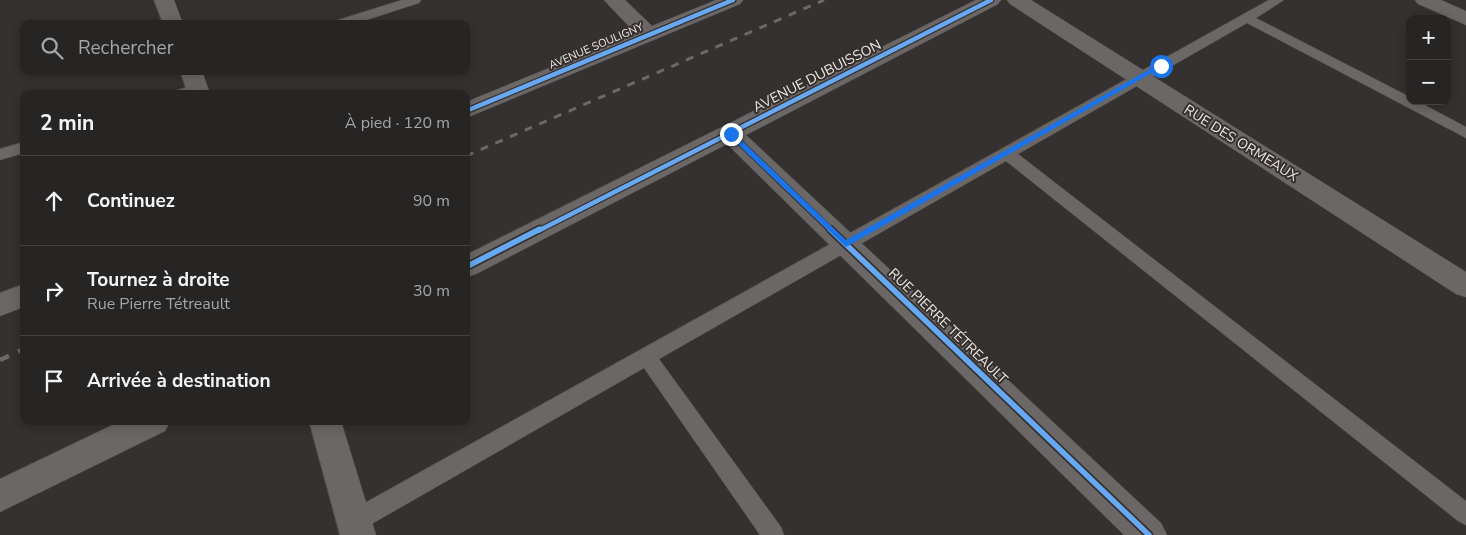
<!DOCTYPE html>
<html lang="fr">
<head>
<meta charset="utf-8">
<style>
  body { margin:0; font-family:"Nunito Sans",sans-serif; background:#2f2d2c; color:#f1f3f6 }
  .controls { position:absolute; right:15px; top:15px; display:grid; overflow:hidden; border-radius:10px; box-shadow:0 2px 12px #0003 }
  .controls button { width:45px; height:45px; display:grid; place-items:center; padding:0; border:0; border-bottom:1px solid #434241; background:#272524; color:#f1f3f6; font:25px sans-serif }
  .stop { position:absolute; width:15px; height:15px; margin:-11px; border:4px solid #1a73e8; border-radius:50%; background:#fff }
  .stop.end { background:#1a73e8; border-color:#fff; box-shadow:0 1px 5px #0008 }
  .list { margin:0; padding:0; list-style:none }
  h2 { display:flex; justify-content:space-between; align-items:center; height:65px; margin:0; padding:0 20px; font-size:21px }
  h2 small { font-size:16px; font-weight:400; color:#a4a5a6 }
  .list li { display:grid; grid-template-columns:32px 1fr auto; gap:15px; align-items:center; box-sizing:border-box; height:90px; padding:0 20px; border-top:1px solid #434241 }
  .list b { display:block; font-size:19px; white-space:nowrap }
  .list p { margin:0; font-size:16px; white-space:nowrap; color:#a4a5a6 }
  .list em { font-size:16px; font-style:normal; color:#a4a5a6 }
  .icon { flex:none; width:28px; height:28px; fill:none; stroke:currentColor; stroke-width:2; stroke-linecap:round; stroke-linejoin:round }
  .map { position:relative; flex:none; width:1466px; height:535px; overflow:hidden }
  .search { position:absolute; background:#272524; box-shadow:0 2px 12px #0003; left:20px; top:20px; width:450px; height:55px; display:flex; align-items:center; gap:12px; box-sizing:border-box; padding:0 18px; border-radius:10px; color:#a4a5a6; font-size:19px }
  .panel { position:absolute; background:#272524; box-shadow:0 2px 12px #0003; left:20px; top:90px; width:450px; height:335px; border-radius:10px }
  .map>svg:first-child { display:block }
</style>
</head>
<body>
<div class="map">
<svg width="1466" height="535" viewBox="0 0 1466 535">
  <rect width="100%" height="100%" fill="#343130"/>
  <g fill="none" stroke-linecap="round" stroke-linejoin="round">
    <defs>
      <g id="lane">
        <path d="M402 0H421L419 3 354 24H334L335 21Z"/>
        <path d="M1269 0H1284L1256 18 1410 97V101H1417L1466 127V138L1247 23 1018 154 1466 501V525L1458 521 1006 161 659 359 781 527 784 535H760L644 368 361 530 353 533 345 530 342 522 345 514Z"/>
        <path d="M197 84 202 85 204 88C197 96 183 94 173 94L175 91Z"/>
        <path d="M24 142V153L0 160V149Z"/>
      </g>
      <g id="street">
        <path d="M154 0H174L183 24H163Z"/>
        <path d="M604 0H625L652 26 716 0H743L740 4 466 118V102L635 33Z"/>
        <path d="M976 0H1001L998 4 746 135 1161 523 1167 535H1124L727 144 476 274 466 277V255Z"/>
        <path d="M1415 0H1441L1466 11V25L1418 4Z"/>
        <path d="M180 71H202L210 94H188Z"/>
        <path d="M24 284V307L0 316V293Z"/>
        <path d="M121 421H170L165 431 0 512V479Z"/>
        <path d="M309 421H341L376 535H340Z"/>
      </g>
      <path id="secondary" d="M1007 0H1031L1466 272V297L1456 294 1010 4Z"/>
    </defs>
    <use href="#lane" stroke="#514f4e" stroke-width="1"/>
    <use href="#street" stroke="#514f4e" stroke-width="1"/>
    <use href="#secondary" stroke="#514f4e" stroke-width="1"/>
    <use href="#lane" fill="#6a6766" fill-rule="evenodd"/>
    <use href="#street" fill="#6a6766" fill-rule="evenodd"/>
    <use href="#secondary" fill="#6a6766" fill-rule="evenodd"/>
    <path stroke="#6b6867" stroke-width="3" stroke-dasharray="8 8" stroke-linecap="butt" d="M466 156 824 0"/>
    <path stroke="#6b6867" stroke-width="4.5" stroke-dasharray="10 10" stroke-linecap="butt" d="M0 360 24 349"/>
    <defs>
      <g id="cycleway-far1">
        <path d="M466 111 733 0"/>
        <path d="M731 134 832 231"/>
        <path d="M538 231 991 0"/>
      </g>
      <g id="cycleway">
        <path d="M830 229 1149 535"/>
        <path d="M466 267 540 229"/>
      </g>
    </defs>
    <use href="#cycleway-far1" stroke="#36302e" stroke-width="7"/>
    <use href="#cycleway" stroke="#36302e" stroke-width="9"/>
    <use href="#cycleway-far1" stroke="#66a8f1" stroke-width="4.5"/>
    <use href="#cycleway" stroke="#66a8f1" stroke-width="5.5"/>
  </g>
  <path fill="#1a73e8" d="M1159 64 1164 66 846 247 727 134 733 132 846 240Z"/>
  <g text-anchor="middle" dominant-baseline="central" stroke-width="4" stroke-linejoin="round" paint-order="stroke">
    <g font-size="11" fill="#ebe7e5" stroke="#36302e">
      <text transform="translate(596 46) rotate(-23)">AVENUE SOULIGNY</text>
    </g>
    <g font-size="14" fill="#ebe7e5" stroke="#36302e">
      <text transform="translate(817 76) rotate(-27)">AVENUE DUBUISSON</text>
      <text transform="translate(1241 143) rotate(32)">RUE DES ORMEAUX</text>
      <text transform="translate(948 326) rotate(44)">RUE PIERRE TÉTREAULT</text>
    </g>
  </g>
</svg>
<div class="controls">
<button>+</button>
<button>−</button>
</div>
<div class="stop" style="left:1161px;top:66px"></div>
<div class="stop end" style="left:731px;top:134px"></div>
<div class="search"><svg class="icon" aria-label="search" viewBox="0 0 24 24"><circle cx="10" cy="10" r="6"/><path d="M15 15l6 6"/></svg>Rechercher</div>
<section class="panel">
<h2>2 min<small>À pied · 120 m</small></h2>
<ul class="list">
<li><svg class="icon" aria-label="ahead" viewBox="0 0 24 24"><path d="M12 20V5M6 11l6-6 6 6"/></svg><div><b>Continuez</b></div><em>90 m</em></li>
<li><svg class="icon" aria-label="right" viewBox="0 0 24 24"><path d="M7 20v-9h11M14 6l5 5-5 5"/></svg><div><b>Tournez à droite</b><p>Rue Pierre Tétreault</p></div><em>30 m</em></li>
<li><svg class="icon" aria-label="arrive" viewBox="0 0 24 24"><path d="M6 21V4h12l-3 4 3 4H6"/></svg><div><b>Arrivée à destination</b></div></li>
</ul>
</section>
</div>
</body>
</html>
